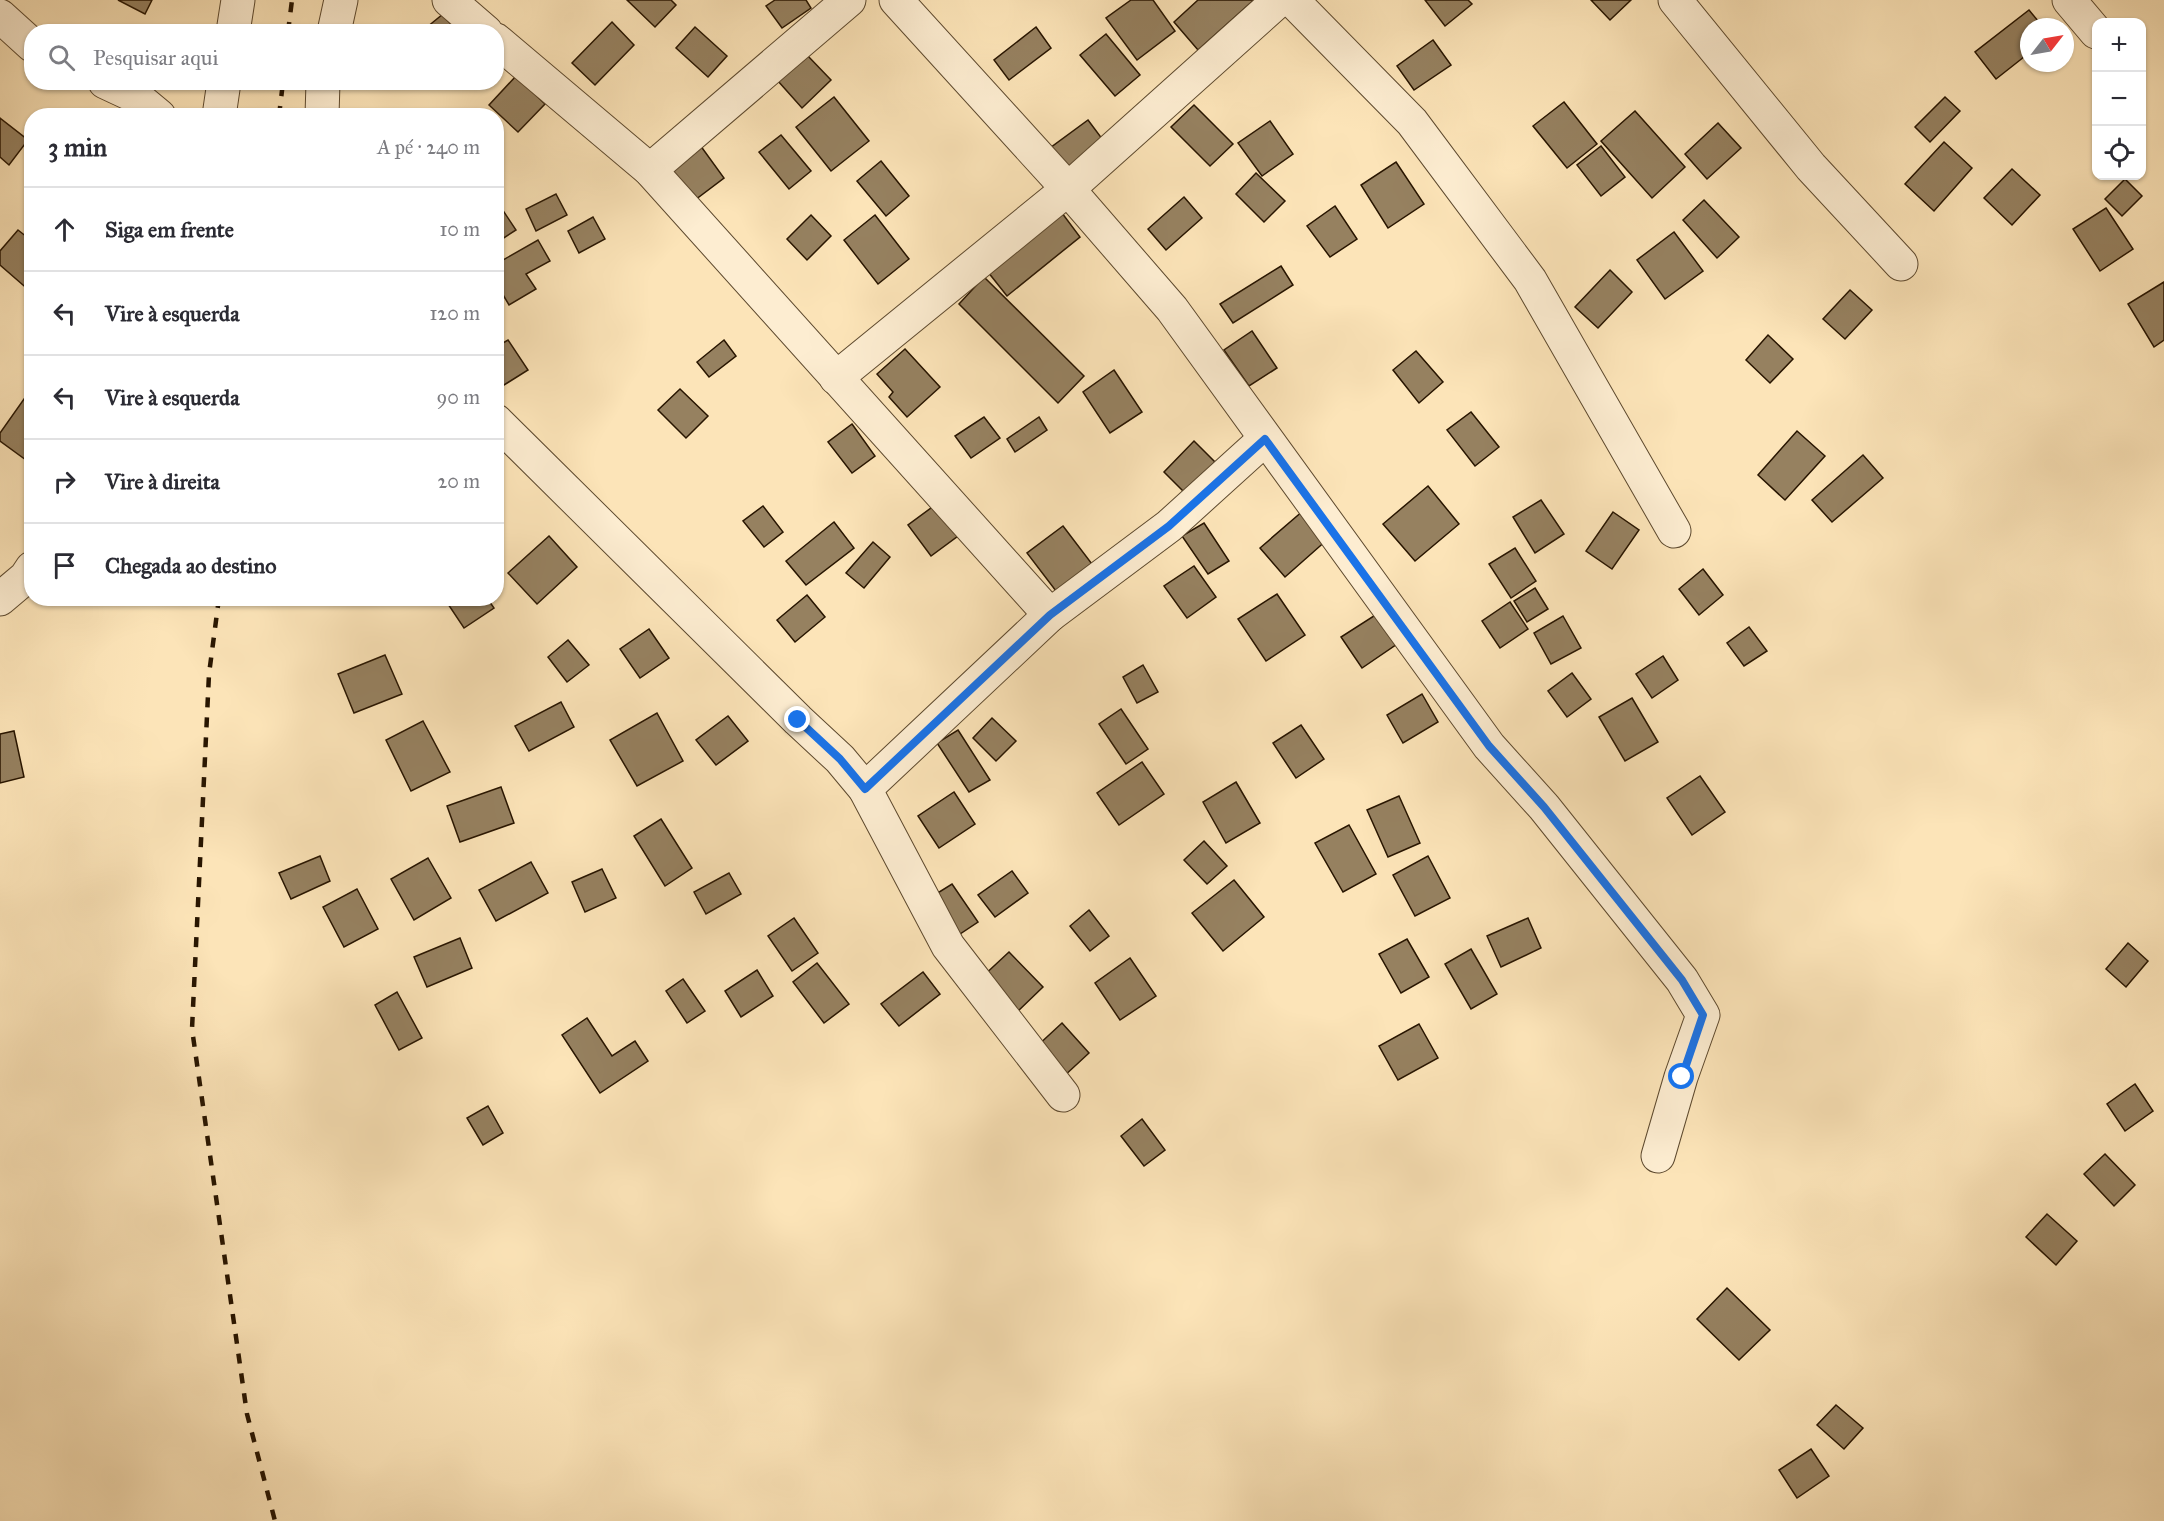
<!DOCTYPE html>
<html lang="pt">
<head>
<meta charset="utf-8">
<style>
  body { margin:0; font-family:"IM FELL Great Primer",serif; background:#f2f2f3; color:#2b2b33 }
  .controls { position:absolute; right:18px; top:18px; display:grid; overflow:hidden; border-radius:12px; box-shadow:0 2px 4px #0004 }
  .controls button { width:54px; height:54px; display:grid; place-items:center; padding:0; border:0; border-bottom:2px solid #e1e1e2; background:#fff; color:#2b2b33; font:30px sans-serif }
  .compass { position:absolute; left:2020px; top:18px; width:54px; height:54px; border-radius:50%; background:#fff; box-shadow:0 2px 4px #0004; rotate:59deg }
  .stop { position:absolute; width:18px; height:18px; margin:-14px; border:4px solid #1a73e8; border-radius:50%; background:#fff }
  .stop.end { background:#1a73e8; border-color:#fff; box-shadow:0 2px 6px #0008 }
  .list { margin:0; padding:0; list-style:none }
  h2 { display:flex; justify-content:space-between; align-items:center; height:78px; margin:0; padding:0 24px; font-size:26px }
  h2 small { font-size:20px; font-weight:400; color:#7c7c81 }
  .list li { display:grid; grid-template-columns:39px 1fr auto; gap:18px; align-items:center; box-sizing:border-box; height:84px; padding:0 24px; border-top:2px solid #e1e1e2 }
  .list b { display:block; font-size:22px; white-space:nowrap }
  .list em { font-size:20px; font-style:normal; color:#7c7c81 }
  .icon { flex:none; width:33px; height:33px; fill:none; stroke:currentColor; stroke-width:2; stroke-linecap:round; stroke-linejoin:round }
  .map { position:relative; flex:none; width:2164px; height:1521px; overflow:hidden }
  .search { position:absolute; background:#fff; box-shadow:0 2px 4px #0004; left:24px; top:24px; width:480px; height:66px; display:flex; align-items:center; gap:15px; box-sizing:border-box; padding:0 21px; border-radius:24px; color:#7c7c81; font-size:22px }
  .panel { position:absolute; background:#fff; box-shadow:0 2px 4px #0004; left:24px; top:108px; width:480px; height:498px; border-radius:24px }
  .map>svg:first-child { display:block }
</style>
</head>
<body>
<div class="map">
<svg width="2164" height="1521" viewBox="0 0 2164 1521">
  <rect width="100%" height="100%" fill="#fce4b8"/>
  <filter id="stains"><feTurbulence type="fractalNoise" baseFrequency=".00333" numOctaves="4"/><feColorMatrix values="0 0 0 0 .2 0 0 0 0 .09 0 0 0 0 .02 0 0 0 .5 -.17"/></filter>
  <radialGradient id="worn" r=".72"><stop offset=".6" stop-color="#630" stop-opacity="0"/><stop offset="1" stop-color="#630" stop-opacity=".3"/></radialGradient>
  <g fill="#968160" stroke="#281500" stroke-width="1.5">
    <path d="M118 0H152L145 14Z"/>
    <path d="M627 0H671L676 5 655 27Z"/>
    <path d="M775 0H806L811 8 782 28 766 6Z"/>
    <path d="M1131 0H1153L1175 31 1137 60 1106 18Z"/>
    <path d="M1198 0H1254L1198 50 1174 22Z"/>
    <path d="M1425 0H1468L1472 4 1445 26Z"/>
    <path d="M1591 0H1631L1610 20Z"/>
    <path d="M2029 10 2043 27H2029V53L1996 79 1975 52Z"/>
    <path d="M443 14 457 32H421Z"/>
    <path d="M612 22 634 45 595 85 572 63Z"/>
    <path d="M695 27 727 56 708 77 676 48Z"/>
    <path d="M1036 27 1051 48 1009 80 994 60Z"/>
    <path d="M1106 34 1140 75 1115 96 1080 55Z"/>
    <path d="M1433 40 1451 65 1414 90 1397 66Z"/>
    <path d="M807 55 831 80 802 108 778 81Z"/>
    <path d="M516 76 545 104 518 132 489 105Z"/>
    <path d="M834 97 869 141 831 171 796 127Z"/>
    <path d="M1945 97 1960 111 1930 142 1915 127Z"/>
    <path d="M1564 102 1597 144 1567 168 1533 126Z"/>
    <path d="M1194 105 1233 144 1210 166 1171 127Z"/>
    <path d="M1635 111 1685 167 1652 198 1601 141Z"/>
    <path d="M0 118 28 140 9 165 0 157Z"/>
    <path d="M1088 120 1103 140 1066 169 1050 148Z"/>
    <path d="M1270 121 1293 154 1262 176 1238 143Z"/>
    <path d="M1718 123 1741 148 1707 179 1685 154Z"/>
    <path d="M781 135 811 171 789 189 759 152Z"/>
    <path d="M1944 142 1972 168 1934 211 1905 184Z"/>
    <path d="M700 145 724 178 691 203 667 170Z"/>
    <path d="M1601 146 1625 177 1601 196 1577 165Z"/>
    <path d="M881 161 909 196 886 216 857 181Z"/>
    <path d="M1396 162 1424 204 1388 228 1361 185Z"/>
    <path d="M2012 169 2040 195 2012 225 1984 198Z"/>
    <path d="M1256 173 1285 201 1264 222 1236 194Z"/>
    <path d="M2125 179 2142 196 2122 216 2105 199Z"/>
    <path d="M556 194 567 215 536 231 526 209Z"/>
    <path d="M1184 197 1202 218 1166 250 1148 229Z"/>
    <path d="M496 200 516 230 496 243Z"/>
    <path d="M1704 200 1739 237 1717 258 1683 220Z"/>
    <path d="M1335 206 1357 239 1330 257 1307 226Z"/>
    <path d="M2106 208 2133 249 2100 271 2073 229Z"/>
    <path d="M1062 213 1080 237 1007 296 988 272Z"/>
    <path d="M811 215 831 236 807 260 787 239Z"/>
    <path d="M875 215 909 259 878 284 844 240Z"/>
    <path d="M593 217 605 239 579 253 568 231Z"/>
    <path d="M18 230 32 241 31 292 0 265V251Z"/>
    <path d="M1674 232 1703 271 1665 299 1637 260Z"/>
    <path d="M538 240 550 261 526 274 536 289 509 305 496 283V264Z"/>
    <path d="M1281 266 1293 285 1233 323 1220 304Z"/>
    <path d="M1610 270 1632 292 1598 328 1575 307Z"/>
    <path d="M984 277 1084 376 1058 403 959 304Z"/>
    <path d="M2164 282V340L2154 347 2128 304Z"/>
    <path d="M1850 290 1872 310 1845 339 1823 319Z"/>
    <path d="M1252 331 1277 368 1249 386 1224 350Z"/>
    <path d="M1768 335 1793 359 1770 383 1746 360Z"/>
    <path d="M508 340 528 370 496 390V347Z"/>
    <path d="M724 340 736 356 709 377 697 362Z"/>
    <path d="M905 349 940 387 907 417 889 397 893 392 877 374Z"/>
    <path d="M1416 351 1443 382 1419 403 1393 370Z"/>
    <path d="M1114 370 1142 412 1110 433 1083 392Z"/>
    <path d="M680 389 708 416 686 438 658 410Z"/>
    <path d="M24 399 32 405V452L26 460 0 441V433Z"/>
    <path d="M1471 412 1499 447 1475 466 1447 430Z"/>
    <path d="M984 417 1000 438 971 458 955 436Z"/>
    <path d="M1039 417 1047 430 1015 452 1007 439Z"/>
    <path d="M852 424 875 456 852 473 828 442Z"/>
    <path d="M1797 431 1825 456 1785 500 1758 475Z"/>
    <path d="M1194 441 1215 462 1185 493 1164 472Z"/>
    <path d="M1863 455 1883 478 1832 522 1812 500Z"/>
    <path d="M1428 486 1459 524 1415 561 1383 524Z"/>
    <path d="M1541 500 1564 534 1535 553 1513 517Z"/>
    <path d="M935 505 958 536 931 556 908 525Z"/>
    <path d="M763 506 783 532 764 547 743 521Z"/>
    <path d="M1304 510 1328 539 1285 577 1260 548Z"/>
    <path d="M1613 512 1639 530 1612 569 1586 551Z"/>
    <path d="M834 522 854 548 806 585 786 561Z"/>
    <path d="M1204 523 1229 561 1208 574 1182 536Z"/>
    <path d="M1063 526 1092 564 1056 591 1027 553Z"/>
    <path d="M549 536 577 567 537 604 508 573Z"/>
    <path d="M873 542 890 557 864 588 846 573Z"/>
    <path d="M1515 548 1536 581 1511 598 1489 564Z"/>
    <path d="M1194 566 1216 597 1187 618 1164 586Z"/>
    <path d="M1703 569 1723 595 1699 615 1679 589Z"/>
    <path d="M1535 588 1548 609 1527 622 1514 601Z"/>
    <path d="M1277 594 1305 635 1266 661 1238 619Z"/>
    <path d="M807 595 825 617 795 642 777 620Z"/>
    <path d="M444 598H487L494 608 464 628Z"/>
    <path d="M1510 602 1528 629 1500 648 1482 621Z"/>
    <path d="M1380 612 1400 642 1362 668 1341 637Z"/>
    <path d="M1563 616 1581 648 1551 664 1534 633Z"/>
    <path d="M1749 627 1767 651 1744 666 1727 643Z"/>
    <path d="M649 629 669 658 640 678 620 649Z"/>
    <path d="M568 640 589 665 567 682 548 657Z"/>
    <path d="M385 655 402 694 354 713 338 674Z"/>
    <path d="M1663 656 1678 680 1652 698 1636 674Z"/>
    <path d="M1143 665 1158 692 1137 703 1123 677Z"/>
    <path d="M1572 673 1591 699 1567 717 1548 691Z"/>
    <path d="M1422 694 1438 722 1403 743 1387 715Z"/>
    <path d="M1632 698 1658 742 1625 761 1599 717Z"/>
    <path d="M561 702 574 727 529 751 515 726Z"/>
    <path d="M1121 709 1148 749 1126 764 1099 724Z"/>
    <path d="M657 713 683 761 637 786 610 740Z"/>
    <path d="M728 716 748 741 716 765 696 740Z"/>
    <path d="M992 718 1016 741 996 761 973 738Z"/>
    <path d="M423 721 450 772 411 791 386 740Z"/>
    <path d="M1301 725 1324 759 1296 778 1273 743Z"/>
    <path d="M958 730 990 780 969 792 937 743Z"/>
    <path d="M14 731 24 777 0 783V734Z"/>
    <path d="M1142 762 1164 794 1119 825 1097 793Z"/>
    <path d="M1700 776 1725 812 1692 835 1667 798Z"/>
    <path d="M1236 782 1260 823 1226 843 1203 802Z"/>
    <path d="M501 787 514 823 460 842 447 806Z"/>
    <path d="M954 792 975 824 939 848 918 816Z"/>
    <path d="M1399 796 1420 843 1388 857 1367 810Z"/>
    <path d="M661 819 692 868 665 886 634 836Z"/>
    <path d="M1349 825 1376 874 1343 892 1315 843Z"/>
    <path d="M1204 841 1227 866 1207 884 1184 860Z"/>
    <path d="M320 856 330 881 291 899 279 873Z"/>
    <path d="M1428 856 1450 898 1415 916 1393 875Z"/>
    <path d="M428 858 451 898 414 920 391 879Z"/>
    <path d="M531 862 548 893 496 921 479 890Z"/>
    <path d="M602 869 616 898 585 912 572 882Z"/>
    <path d="M1012 871 1028 893 995 917 978 895Z"/>
    <path d="M729 873 741 894 706 914 694 892Z"/>
    <path d="M1234 880 1264 917 1223 951 1192 913Z"/>
    <path d="M952 884 978 922 954 938 928 899Z"/>
    <path d="M357 889 378 929 344 947 323 907Z"/>
    <path d="M1089 910 1109 936 1090 951 1070 926Z"/>
    <path d="M794 918 818 953 792 971 768 936Z"/>
    <path d="M1528 918 1541 948 1501 967 1487 936Z"/>
    <path d="M460 938 472 968 427 987 414 957Z"/>
    <path d="M1407 939 1429 977 1401 993 1379 954Z"/>
    <path d="M2128 943 2148 961 2126 987 2106 969Z"/>
    <path d="M1471 949 1497 994 1471 1009 1445 964Z"/>
    <path d="M1009 952 1043 987 1014 1015 980 979Z"/>
    <path d="M1130 958 1156 996 1120 1020 1095 983Z"/>
    <path d="M817 963 849 1004 824 1023 793 982Z"/>
    <path d="M757 970 773 996 741 1017 725 991Z"/>
    <path d="M923 972 940 994 899 1026 881 1004Z"/>
    <path d="M683 979 705 1011 687 1023 666 991Z"/>
    <path d="M397 992 422 1038 399 1050 375 1005Z"/>
    <path d="M587 1018 612 1056 635 1041 648 1061 600 1093 562 1035Z"/>
    <path d="M1062 1023 1089 1053 1062 1078 1035 1048Z"/>
    <path d="M1419 1024 1438 1058 1398 1080 1379 1046Z"/>
    <path d="M2135 1084 2153 1111 2125 1131 2107 1104Z"/>
    <path d="M488 1106 503 1133 483 1145 467 1118Z"/>
    <path d="M1142 1119 1165 1150 1144 1166 1121 1136Z"/>
    <path d="M2105 1154 2135 1185 2114 1206 2084 1174Z"/>
    <path d="M2047 1214 2077 1241 2056 1265 2026 1237Z"/>
    <path d="M1727 1288 1770 1330 1739 1360 1697 1319Z"/>
    <path d="M1836 1405 1863 1428 1844 1449 1817 1425Z"/>
    <path d="M1811 1449 1829 1476 1797 1498 1779 1470Z"/>
  </g>
  <g fill="none" stroke-linecap="round" stroke-linejoin="round">
    <defs>
      <g id="street">
        <path d="M449 0 486 32"/>
        <path d="M896 0 1068 189 1172 309 1489 746 1544 807 1682 980 1703 1015 1681 1077 1658 1156"/>
        <path d="M1292 0 1412 122 1530 280 1674 531"/>
        <path d="M1675 0 1811 167 1901 264"/>
        <path d="M2069 0 2096 32"/>
        <path d="M0 16 32 45"/>
        <path d="M233 32 238 0"/>
        <path d="M334 32 341 0"/>
        <path d="M496 40 650 170 1050 615"/>
        <path d="M105 82 135 96 159 116"/>
        <path d="M219 116 224 82"/>
        <path d="M322 116 323 82"/>
        <path d="M650 170 849 0"/>
        <path d="M836 378 1068 189 1279 0"/>
        <path d="M496 421 798 720 840 759 865 789 948 946 1063 1095"/>
        <path d="M0 599 26 577 32 568"/>
        <path d="M865 789 1050 615 1169 526 1265 439"/>
      </g>
    </defs>
    <use href="#street" stroke="#5d492e" stroke-width="35"/>
    <use href="#street" stroke="#fdedd1" stroke-width="33"/>
    <g stroke="#281500" stroke-width="4.5" stroke-dasharray="10 10" stroke-linecap="butt">
      <path d="M288 32 292 0"/>
      <path d="M279 116 283 82"/>
      <path d="M219 598 209 674 192 1029 247 1414 275 1521"/>
    </g>
  </g>
  <g fill="none" stroke-linecap="round" stroke-linejoin="round">
    <path stroke="#1a73e8" stroke-width="8" d="M798 720 840 759 865 789 1050 615 1169 526 1265 439 1489 746 1544 807 1682 980 1703 1015 1682 1077"/>
  </g>
  <rect width="100%" height="100%" filter="url(#stains)"/>
  <rect width="100%" height="100%" fill="url(#worn)"/>
</svg>
<div class="controls">
<button>+</button>
<button>−</button>
<button><svg class="icon" aria-label="locate" viewBox="0 0 24 24"><circle cx="12" cy="12" r="6"/><path d="M12 2v4M12 18v4M2 12h4M18 12h4"/></svg></button>
</div>
<svg class="compass" viewBox="-18 -18 36 36"><path d="M0-13l5 13h-10z" fill="#e53935"/><path d="M0 13l5-13h-10z" fill="#7c7c81"/></svg>
<div class="stop" style="left:1682px;top:1077px"></div>
<div class="stop end" style="left:798px;top:720px"></div>
<div class="search"><svg class="icon" aria-label="search" viewBox="0 0 24 24"><circle cx="10" cy="10" r="6"/><path d="M15 15l6 6"/></svg>Pesquisar aqui</div>
<section class="panel">
<h2>3 min<small>A pé · 240 m</small></h2>
<ul class="list">
<li><svg class="icon" aria-label="ahead" viewBox="0 0 24 24"><path d="M12 20V5M6 11l6-6 6 6"/></svg><div><b>Siga em frente</b></div><em>10 m</em></li>
<li><svg class="icon" aria-label="left" viewBox="0 0 24 24"><path d="M17 20v-9H6M10 6l-5 5 5 5"/></svg><div><b>Vire à esquerda</b></div><em>120 m</em></li>
<li><svg class="icon" aria-label="left" viewBox="0 0 24 24"><path d="M17 20v-9H6M10 6l-5 5 5 5"/></svg><div><b>Vire à esquerda</b></div><em>90 m</em></li>
<li><svg class="icon" aria-label="right" viewBox="0 0 24 24"><path d="M7 20v-9h11M14 6l5 5-5 5"/></svg><div><b>Vire à direita</b></div><em>20 m</em></li>
<li><svg class="icon" aria-label="arrive" viewBox="0 0 24 24"><path d="M6 21V4h12l-3 4 3 4H6"/></svg><div><b>Chegada ao destino</b></div></li>
</ul>
</section>
</div>
</body>
</html>
